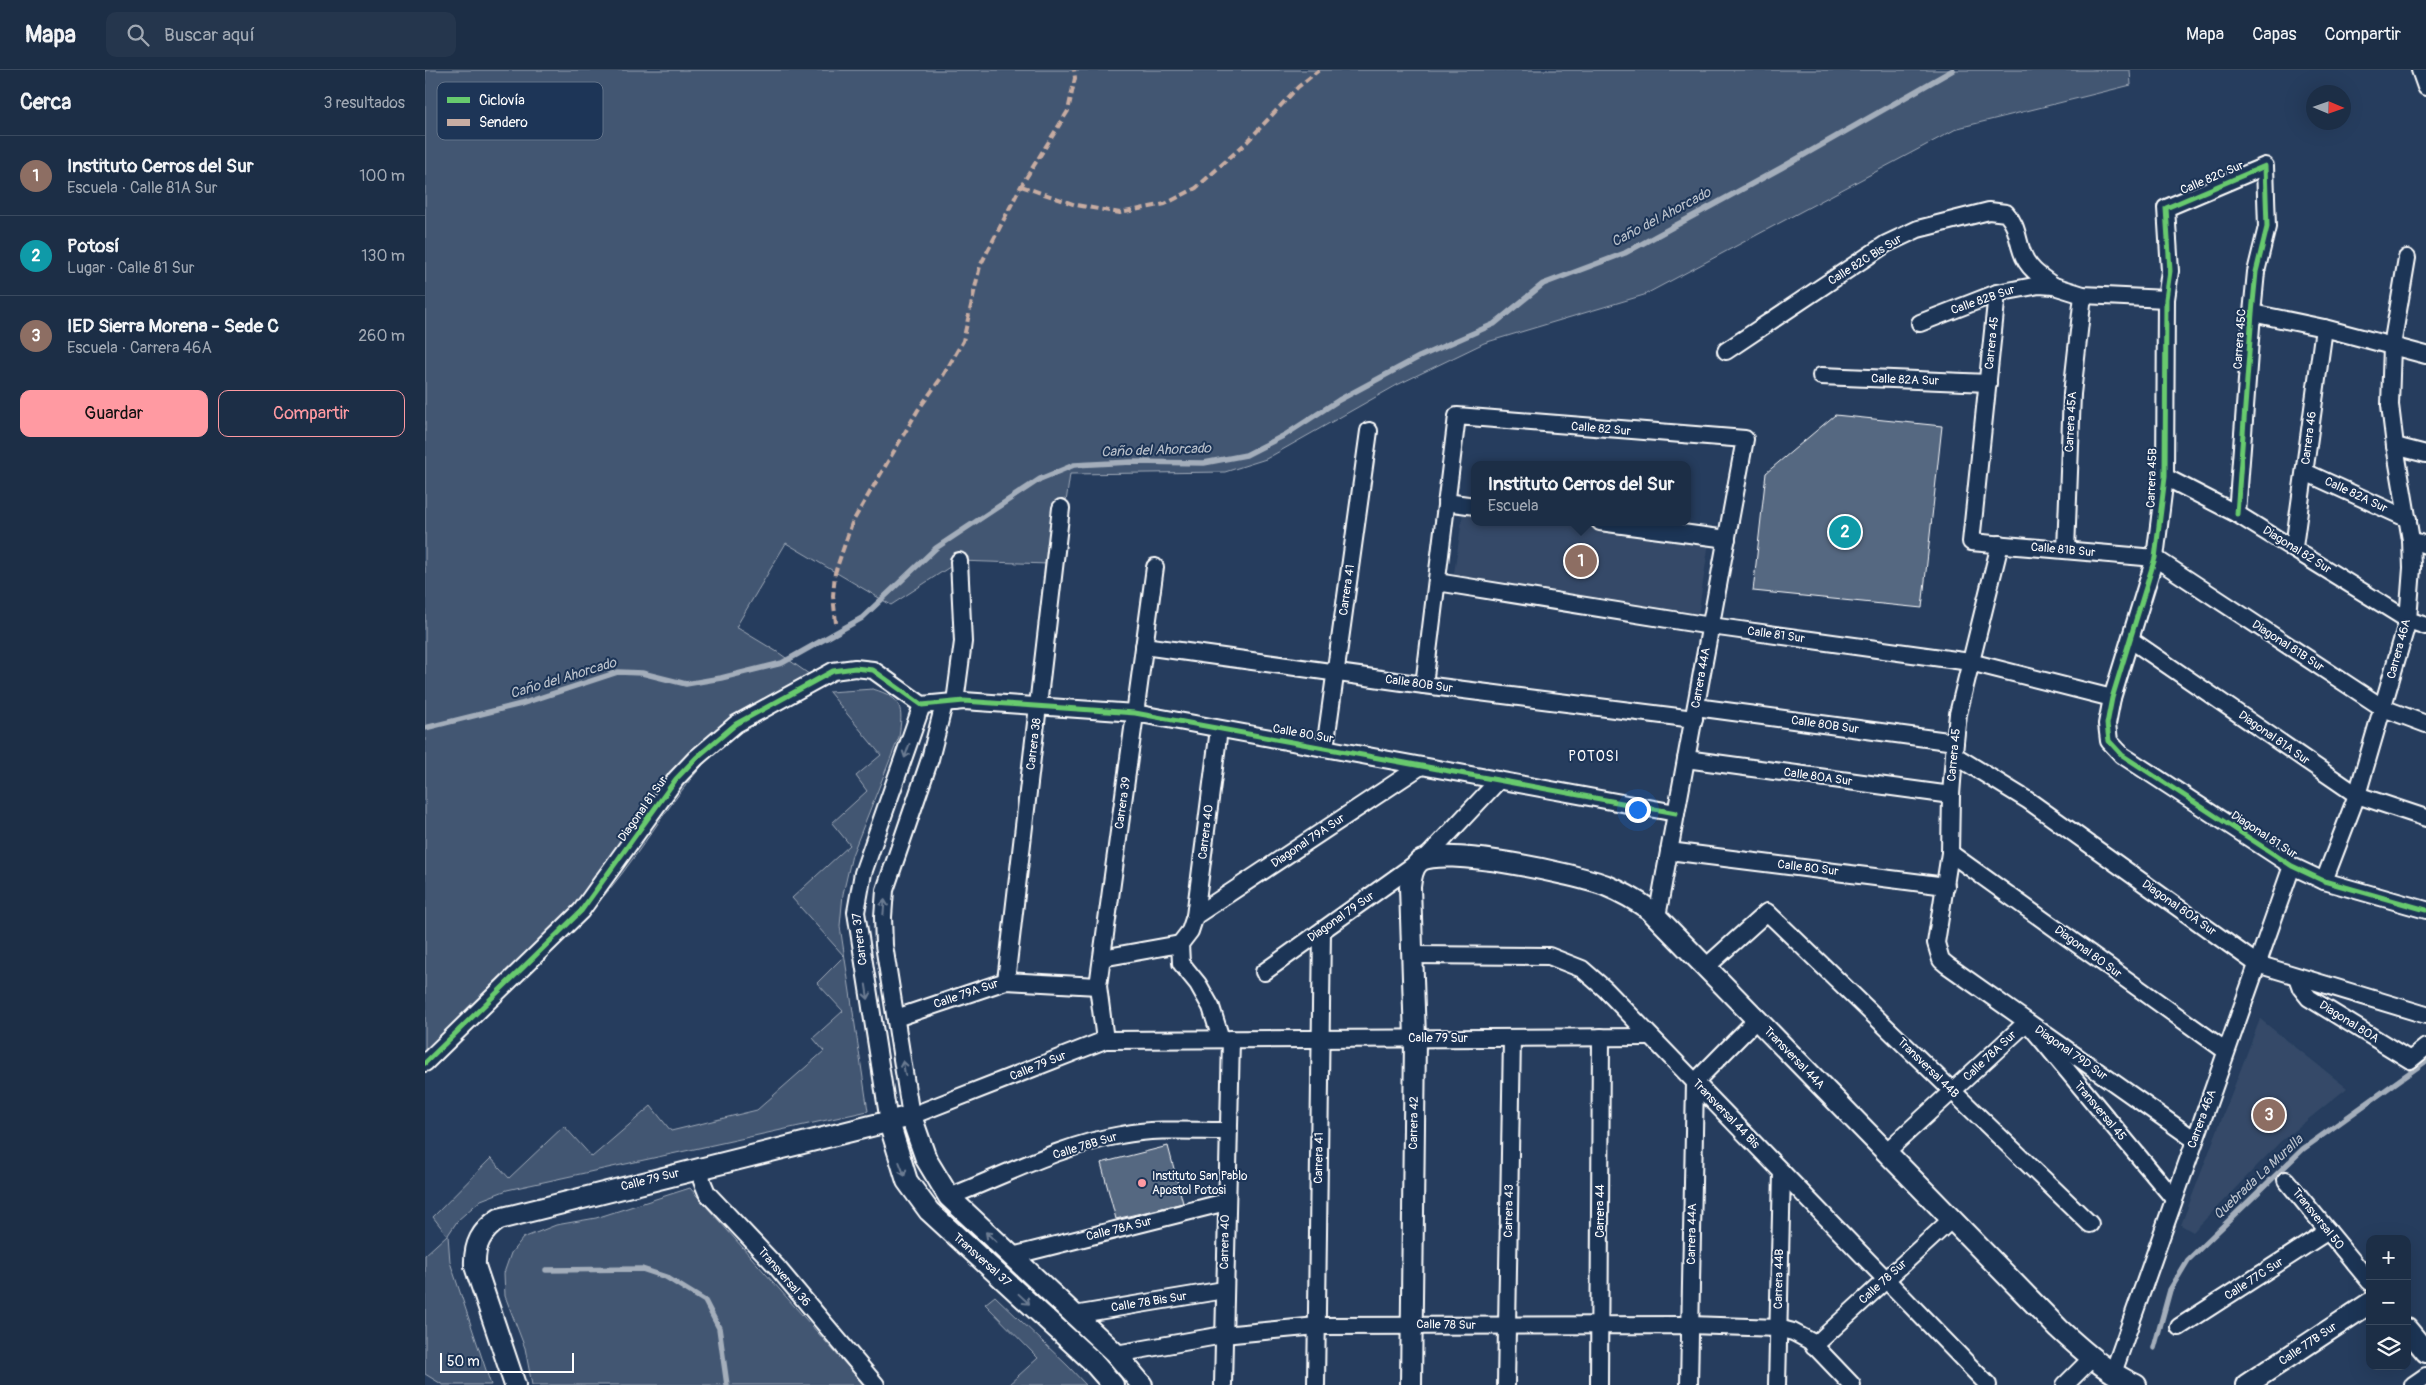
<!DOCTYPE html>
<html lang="es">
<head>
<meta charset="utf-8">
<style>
  body { margin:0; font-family:Pangolin,sans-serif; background:#25364d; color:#f1f3f6 }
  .controls { position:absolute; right:15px; bottom:15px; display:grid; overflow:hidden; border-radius:10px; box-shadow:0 5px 20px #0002 }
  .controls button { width:45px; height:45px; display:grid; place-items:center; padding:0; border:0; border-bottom:1px solid #3a4a5f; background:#1c2e46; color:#f1f3f6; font:25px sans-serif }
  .compass { position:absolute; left:1881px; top:15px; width:45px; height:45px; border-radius:50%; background:#1c2e46; box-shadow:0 5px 20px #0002; rotate:92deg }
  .scale { position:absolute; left:15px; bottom:12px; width:134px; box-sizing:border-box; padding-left:5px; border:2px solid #fff; border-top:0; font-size:14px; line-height:18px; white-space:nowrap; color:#fff; -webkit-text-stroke:4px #1d3557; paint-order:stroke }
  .you { position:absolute; left:1212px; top:739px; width:18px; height:18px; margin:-12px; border:4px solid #fff; border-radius:50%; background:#1a73e8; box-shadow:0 0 0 8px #1a73e833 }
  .badge { display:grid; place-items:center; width:32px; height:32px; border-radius:50%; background:#ff9aa2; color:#fff; font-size:16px; font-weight:700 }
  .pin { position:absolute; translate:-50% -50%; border:2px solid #fff; box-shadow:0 1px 5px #0006 }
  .popup { position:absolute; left:1046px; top:391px; width:220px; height:65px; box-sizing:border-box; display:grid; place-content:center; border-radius:10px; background:#1c2e46; filter:drop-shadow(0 1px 4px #0005); font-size:16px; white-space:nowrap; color:#a0a8b3 }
  .popup b { font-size:19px; color:#f1f3f6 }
  .popup::after { content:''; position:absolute; left:50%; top:100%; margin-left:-10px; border:10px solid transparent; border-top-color:#1c2e46 }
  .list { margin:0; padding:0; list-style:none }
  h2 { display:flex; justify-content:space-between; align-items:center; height:65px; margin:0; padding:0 20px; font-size:21px }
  h2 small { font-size:16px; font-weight:400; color:#a0a8b3 }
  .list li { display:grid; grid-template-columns:32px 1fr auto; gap:15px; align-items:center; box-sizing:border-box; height:80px; padding:0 20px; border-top:1px solid #3a4a5f }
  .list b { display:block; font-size:19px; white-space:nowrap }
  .list p { margin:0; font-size:16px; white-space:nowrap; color:#a0a8b3 }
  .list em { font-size:16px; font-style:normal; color:#a0a8b3 }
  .actions { display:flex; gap:10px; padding:15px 20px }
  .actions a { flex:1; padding:11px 0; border:1px solid #ff9aa2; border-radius:10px; text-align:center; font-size:18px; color:#ff9aa2 }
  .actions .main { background:#ff9aa2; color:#111 }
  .icon { flex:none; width:28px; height:28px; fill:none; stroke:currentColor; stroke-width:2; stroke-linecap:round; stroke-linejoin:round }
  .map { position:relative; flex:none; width:2001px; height:1315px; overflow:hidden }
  header { display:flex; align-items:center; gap:30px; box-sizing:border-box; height:70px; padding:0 25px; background:#1c2e46; border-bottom:1px solid #3a4a5f }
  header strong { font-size:24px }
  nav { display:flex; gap:28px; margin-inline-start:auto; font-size:18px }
  .search { width:350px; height:45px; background:#25364d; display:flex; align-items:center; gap:12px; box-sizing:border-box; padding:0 18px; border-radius:10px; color:#a0a8b3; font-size:19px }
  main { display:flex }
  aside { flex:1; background:#1c2e46 }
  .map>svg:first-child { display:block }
</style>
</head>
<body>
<header>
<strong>Mapa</strong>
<div class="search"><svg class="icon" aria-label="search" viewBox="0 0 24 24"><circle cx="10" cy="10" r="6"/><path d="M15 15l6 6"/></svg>Buscar aquí</div>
<nav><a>Mapa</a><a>Capas</a><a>Compartir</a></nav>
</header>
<main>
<aside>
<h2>Cerca<small>3 resultados</small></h2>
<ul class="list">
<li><span class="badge" style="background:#8d6e63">1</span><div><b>Instituto Cerros del Sur</b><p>Escuela · Calle 81A Sur</p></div><em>100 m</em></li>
<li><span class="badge" style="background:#0f9aa8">2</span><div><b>Potosí</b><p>Lugar · Calle 81 Sur</p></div><em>130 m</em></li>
<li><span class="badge" style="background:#8d6e63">3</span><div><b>IED Sierra Morena - Sede C</b><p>Escuela · Carrera 46A</p></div><em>260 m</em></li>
</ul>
<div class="actions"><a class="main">Guardar</a><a>Compartir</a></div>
</aside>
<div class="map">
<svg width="2001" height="1315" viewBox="0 0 2001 1315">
  <rect width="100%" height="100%" fill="#263d5e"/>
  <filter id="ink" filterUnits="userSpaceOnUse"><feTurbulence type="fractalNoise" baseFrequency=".02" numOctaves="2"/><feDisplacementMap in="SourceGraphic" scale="10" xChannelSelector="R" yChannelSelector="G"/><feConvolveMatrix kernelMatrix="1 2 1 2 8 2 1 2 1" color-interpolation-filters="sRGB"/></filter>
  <g filter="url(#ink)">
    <g fill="#344a68">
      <path d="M1039 436 1050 438V452H1149L1284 472 1273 546 1028 510Z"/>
      <path d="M1835 949 1922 1018 1855 1072 1768 1162 1756 1155Z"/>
    </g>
    <g fill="#425672" stroke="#a0aab8">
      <path d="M0 0H1705L1706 15 1533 58 1219 225 1059 273 972 315 841 389 800 402 645 404 641 432 629 434 624 494 534 491 466 535 361 473 311 557 354 583 398 614C355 638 309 659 276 697 237 741 209 795 168 838 114 894 56 947 0 1002Z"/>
      <path d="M448 619C478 628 478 638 474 667L427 785 418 824 415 856 443 1041 82 1120 56 1130 33 1150 23 1165 25 1192 66 1315H18L0 1304V1185L22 1165 8 1147 66 1088 84 1108 139 1056 167 1087 226 1036 246 1061 332 1040 399 981 388 968 418 941 392 913 419 886 367 828 425 775 407 753 442 721 431 706 456 685 404 622Z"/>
      <path d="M265 1118 439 1315H107L100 1278 80 1226 79 1203 86 1183 98 1168 131 1155 171 1148Z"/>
      <path d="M570 1226 643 1296 661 1315H583L613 1288 560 1234Z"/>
    </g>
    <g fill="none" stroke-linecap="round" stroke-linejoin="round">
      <g stroke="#a4aebb" stroke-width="5.5">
        <path d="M0 658 96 634 193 602 217 603 261 614 296 608 357 593 437 548 511 478 615 409 649 395 706 392 779 393 821 385 860 365 914 330 994 287 1069 254 1118 214 1200 183 1356 98 1528 0"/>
        <path d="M121 1200 217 1199 241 1207 280 1231 294 1258 302 1315"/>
        <path d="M1729 1278 1745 1220 1763 1190 1878 1079 2001 991"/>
      </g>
    </g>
    <g fill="#556781" stroke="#fff">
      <path d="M1410 345 1517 356 1497 538 1328 521 1341 403Z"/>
      <path d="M743 1076 758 1133 691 1149 676 1093Z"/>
    </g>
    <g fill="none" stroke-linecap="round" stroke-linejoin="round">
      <defs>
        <g id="minor">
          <path d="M1995 0 2001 17"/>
          <path d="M1572 223 1546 472 1730 488 1958 638 2001 654"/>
          <path d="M1827 243 1899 258 2001 285"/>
          <path d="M1495 253 1572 223 1614 215 1629 216 1658 225 1741 229"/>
          <path d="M1301 281 1461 174 1493 159 1564 141 1581 143C1593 157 1591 165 1597 182 1602 198 1616 207 1629 216"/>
          <path d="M1396 306 1563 313"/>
          <path d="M1970 376 2001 384"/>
          <path d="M1880 402 1983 449"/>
          <path d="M1740 407 1812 444 1983 550 2001 556"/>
          <path d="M1021 432 1050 436"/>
          <path d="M1812 444 1827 243 1831 202 1842 157 1840 96 1741 138 1745 201 1741 229 1740 407 1730 488 1687 628 1682 654 1684 671 1697 685 1867 796 1899 811 2001 840"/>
          <path d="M1175 452 1302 469"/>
          <path d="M1986 470 2001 475"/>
          <path d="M1575 474 1533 644 1530 672 1526 725 1525 783 1511 873 1516 890 1522 895 1770 1070"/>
          <path d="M1869 477 1899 258"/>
          <path d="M1641 480 1647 324 1658 225"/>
          <path d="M1012 512 1286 556 1545 592 1687 628"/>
          <path d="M1706 570 1932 725 2001 748"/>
          <path d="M719 576 999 615 1269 649"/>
          <path d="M999 615 1032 346 1320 369 1232 847"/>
          <path d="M530 632 538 572 534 491"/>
          <path d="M519 634 505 689 460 820 458 847 459 875 486 1046 680 970 1226 967"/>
          <path d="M1271 637 1530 672"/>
          <path d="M794 659 770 846 765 861 755 874 756 893 773 914 786 937 796 969"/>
          <path d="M900 678 944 361"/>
          <path d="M1529 685 1604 731 1832 894 2001 945"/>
          <path d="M1261 689 1526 725"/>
          <path d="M1244 781 1521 816"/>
          <path d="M1525 783 1801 981"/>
          <path d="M1000 789 1074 710"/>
          <path d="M1899 811 1932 725 1983 550 1987 498 1986 470 1970 376 1965 335 1967 276 1982 188"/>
          <path d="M770 846 996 696"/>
          <path d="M987 885 1124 886 1157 899 1180 919 1563 1315"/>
          <path d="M677 888 755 874"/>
          <path d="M1281 897 1342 842 1665 1154"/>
          <path d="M839 902 993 792"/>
          <path d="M1872 907 1876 918 1884 928 1985 990 2001 977"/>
          <path d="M581 911 636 438"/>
          <path d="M471 948 581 911 673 916"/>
          <path d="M680 970 673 916 730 497"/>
          <path d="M0 993 156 841 251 709 271 688 311 654 408 601 430 598 448 600 497 635 539 631 710 643 1251 743"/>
          <path d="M464 1052 431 842 438 803 497 635"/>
          <path d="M1461 1082 1602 952 1749 1129"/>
          <path d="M276 1097 277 1111 282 1123 351 1196 451 1315"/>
          <path d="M1861 1110 1945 1212"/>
          <path d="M524 1127C580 1105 637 1075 696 1065 731 1058 768 1061 803 1061"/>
          <path d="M587 1186 801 1132"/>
          <path d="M649 1245 799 1220"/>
          <path d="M1754 1257 1903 1161"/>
          <path d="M1389 1276 1527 1149"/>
          <path d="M691 1284 798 1265 892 1256 1265 1255 1353 1258 1368 1262 1385 1271 1427 1315"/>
          <path d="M1688 1303 1867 796"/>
          <path d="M798 1315 806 969"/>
          <path d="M891 1315 897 861"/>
          <path d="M1081 1315 1087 968"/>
          <path d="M1174 1315 1176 967"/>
          <path d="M1264 1315 1270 1012 1332 949"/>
          <path d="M1352 1315 1357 1102"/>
          <path d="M1640 1315 1667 1288"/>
          <path d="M1988 1315 2001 1306"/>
        </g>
        <g id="tertiary">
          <path d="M464 1052 482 1111 504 1141 666 1290 688 1315"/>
          <path d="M1982 1259 2001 1282"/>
          <path d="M90 1315 50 1196C49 1175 56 1161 74 1149L486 1046 501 1089 524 1127 691 1284 717 1315"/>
          <path d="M986 1315 990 969 985 817C986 808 987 798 994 792 1014 774 1154 805 1182 816 1197 822 1212 831 1225 840L1634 1259C1657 1280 1681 1302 1711 1315"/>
          <path d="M1821 1315 1945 1233"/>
        </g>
      </defs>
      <use href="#minor" stroke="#fff" stroke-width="20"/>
      <use href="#tertiary" stroke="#fff" stroke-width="24"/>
      <use href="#minor" stroke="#1d3557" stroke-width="16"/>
      <use href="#tertiary" stroke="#1d3557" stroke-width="20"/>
      <g stroke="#c7aca2" stroke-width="4" stroke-dasharray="8 4" stroke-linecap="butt">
        <path d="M596 116 651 135 695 143 740 134 771 118 822 72 873 17 894 0"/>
        <path d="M411 553 408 526 410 503 427 453 493 340 519 304 538 271 555 196 596 116 643 41 650 8 649 0"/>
      </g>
      <defs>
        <g id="cycleway">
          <path d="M1812 444 1827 243 1831 202 1842 157 1840 96 1741 138 1745 201 1741 229 1740 407 1730 488 1687 628 1682 654 1684 671 1697 685 1867 796 1899 811 2001 840"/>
          <path d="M0 993 156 841 251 709 271 688 311 654 408 601 430 598 448 600 497 635 539 631 710 643 1251 743"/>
        </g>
      </defs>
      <use href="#cycleway" stroke="#1d3557" stroke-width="8"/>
      <use href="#cycleway" stroke="#67ca6e" stroke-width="5"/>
    </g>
    <defs><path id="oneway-shaft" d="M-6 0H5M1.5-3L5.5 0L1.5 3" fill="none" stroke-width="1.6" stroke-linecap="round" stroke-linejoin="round" transform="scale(1.25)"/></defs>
    <g stroke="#6c7c92">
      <use href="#oneway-shaft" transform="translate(482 681) rotate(109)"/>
      <use href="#oneway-shaft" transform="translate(459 837) rotate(-85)"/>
      <use href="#oneway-shaft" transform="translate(442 922) rotate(81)"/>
      <use href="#oneway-shaft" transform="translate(479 998) rotate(-99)"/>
      <use href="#oneway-shaft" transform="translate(477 1099) rotate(69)"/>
      <use href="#oneway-shaft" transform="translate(566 1167) rotate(-137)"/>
      <use href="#oneway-shaft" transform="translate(599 1229) rotate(43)"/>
    </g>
  </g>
  <circle fill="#ff9aa2" stroke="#1d3557" stroke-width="2" cx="717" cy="1113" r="5"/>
  <g text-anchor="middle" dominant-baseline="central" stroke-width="4" stroke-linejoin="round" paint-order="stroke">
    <g font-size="12" fill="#fff" stroke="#1d3557">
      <text transform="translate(1787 108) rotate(-23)">Calle 82C Sur</text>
      <text transform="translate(1440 190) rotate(-32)">Calle 82C Bis Sur</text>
      <text transform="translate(1558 230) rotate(-19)">Calle 82B Sur</text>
      <text transform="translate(1815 269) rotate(-86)">Carrera 45C</text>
      <text transform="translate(1567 273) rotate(-84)">Carrera 45</text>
      <text transform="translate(1480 310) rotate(2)">Calle 82A Sur</text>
      <text transform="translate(1646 352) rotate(-87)">Carrera 45A</text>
      <text transform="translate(1176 359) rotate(5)">Calle 82 Sur</text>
      <text transform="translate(1884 368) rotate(-83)">Carrera 46</text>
      <text transform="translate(1727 408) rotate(-88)">Carrera 45B</text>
      <text transform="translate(1931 425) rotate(25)">Calle 82A Sur</text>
      <text transform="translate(1638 480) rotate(5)">Calle 81B Sur</text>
      <text transform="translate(1872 480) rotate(32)">Diagonal 82 Sur</text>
      <text transform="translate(922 520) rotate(-82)">Carrera 41</text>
      <text transform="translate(1351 565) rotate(8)">Calle 81 Sur</text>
      <text transform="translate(1863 576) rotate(33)">Diagonal 81B Sur</text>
      <text transform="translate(1974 579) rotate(-75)">Carrera 46A</text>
      <text transform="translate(1276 608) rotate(-80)">Carrera 44A</text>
      <text transform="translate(994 614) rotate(8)">Calle 80B Sur</text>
      <text transform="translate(1400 655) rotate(8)">Calle 80B Sur</text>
      <text transform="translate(878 664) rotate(10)">Calle 80 Sur</text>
      <text transform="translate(1849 668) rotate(35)">Diagonal 81A Sur</text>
      <text transform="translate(609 674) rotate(-83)">Carrera 38</text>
      <text transform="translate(1529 685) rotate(-85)">Carrera 45</text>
      <text transform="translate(1393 707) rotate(8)">Calle 80A Sur</text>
      <text transform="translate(698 733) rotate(-82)">Carrera 39</text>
      <text transform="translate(218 739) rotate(-55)">Diagonal 81 Sur</text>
      <text transform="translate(781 762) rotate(-83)">Carrera 40</text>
      <text transform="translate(1839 765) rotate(33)">Diagonal 81 Sur</text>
      <text transform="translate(883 771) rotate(-34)">Diagonal 79A Sur</text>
      <text transform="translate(1383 798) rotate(7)">Calle 80 Sur</text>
      <text transform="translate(1754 838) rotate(35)">Diagonal 80A Sur</text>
      <text transform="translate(916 847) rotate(-35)">Diagonal 79 Sur</text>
      <text transform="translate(435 869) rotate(-97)">Carrera 37</text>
      <text transform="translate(1663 882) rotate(36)">Diagonal 80 Sur</text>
      <text transform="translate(541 924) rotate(-19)">Calle 79A Sur</text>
      <text transform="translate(1924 952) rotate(32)">Diagonal 80A</text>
      <text x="1013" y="968">Calle 79 Sur</text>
      <text transform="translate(1646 983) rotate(35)">Diagonal 79D Sur</text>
      <text transform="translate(1565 986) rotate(-43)">Calle 78A Sur</text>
      <text transform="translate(1369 988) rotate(46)">Transversal 44A</text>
      <text transform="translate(613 996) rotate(-22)">Calle 79 Sur</text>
      <text transform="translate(1503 998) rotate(44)">Transversal 44B</text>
      <text transform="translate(1675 1041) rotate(50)">Transversal 45</text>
      <text transform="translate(1301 1044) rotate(46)">Transversal 44 Bis</text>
      <text transform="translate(1777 1049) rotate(-70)">Carrera 46A</text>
      <text transform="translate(989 1053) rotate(-89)">Carrera 42</text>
      <text transform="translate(660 1076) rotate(-17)">Calle 78B Sur</text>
      <text transform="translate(894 1088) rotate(-89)">Carrera 41</text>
      <text transform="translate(225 1110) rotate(-14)">Calle 79 Sur</text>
      <text transform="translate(1084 1141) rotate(-89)">Carrera 43</text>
      <text transform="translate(1175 1141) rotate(-90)">Carrera 44</text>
      <text transform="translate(1893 1149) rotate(51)">Transversal 50</text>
      <text transform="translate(694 1159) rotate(-14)">Calle 78A Sur</text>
      <text transform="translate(1267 1164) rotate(-89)">Carrera 44A</text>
      <text transform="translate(800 1172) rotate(-89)">Carrera 40</text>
      <text transform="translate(557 1190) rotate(42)">Transversal 37</text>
      <text transform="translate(359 1207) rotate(49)">Transversal 36</text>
      <text transform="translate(1354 1209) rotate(-89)">Carrera 44B</text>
      <text transform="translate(1829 1209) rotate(-33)">Calle 77C Sur</text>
      <text transform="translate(1458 1212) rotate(-42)">Calle 78 Sur</text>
      <text transform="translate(724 1232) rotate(-9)">Calle 78 Bis Sur</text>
      <text transform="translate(1021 1255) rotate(1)">Calle 78 Sur</text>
      <text transform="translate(1883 1274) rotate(-34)">Calle 77B Sur</text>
    </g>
    <g font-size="12" fill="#fff" stroke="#1d3557" text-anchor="start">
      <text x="727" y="1106">Instituto San Pablo<tspan x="727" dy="14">Apostol Potosi</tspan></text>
    </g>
    <g font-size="14" font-style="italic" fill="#bbc2cc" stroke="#1d3557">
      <text transform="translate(1236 147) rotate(-28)">Caño del Ahorcado</text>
      <text transform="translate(731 380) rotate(-2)">Caño del Ahorcado</text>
      <text transform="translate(138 608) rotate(-17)">Caño del Ahorcado</text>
      <text transform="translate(1833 1107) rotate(-43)">Quebrada La Muralla</text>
    </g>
    <g font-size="14" letter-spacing="1" fill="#fff" stroke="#1d3557">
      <text x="1169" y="686">POTOSI</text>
    </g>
  </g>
  <rect x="12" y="12" width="166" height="58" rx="8" fill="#1d3557" stroke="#617289" stroke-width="1"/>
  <rect x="22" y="27" width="23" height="6" fill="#67ca6e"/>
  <rect x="22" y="49" width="23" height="7" fill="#c7aca2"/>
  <g font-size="14" fill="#fff">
    <text x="54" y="35">Ciclovía</text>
    <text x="54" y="57">Sendero</text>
  </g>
</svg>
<div class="controls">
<button>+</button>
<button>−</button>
<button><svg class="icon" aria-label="layers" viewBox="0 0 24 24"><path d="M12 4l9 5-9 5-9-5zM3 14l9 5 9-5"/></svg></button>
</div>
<svg class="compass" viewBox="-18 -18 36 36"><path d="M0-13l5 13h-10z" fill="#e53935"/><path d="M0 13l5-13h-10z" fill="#a0a8b3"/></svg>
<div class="scale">50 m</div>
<div class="you"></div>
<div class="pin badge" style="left:1156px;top:491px;background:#8d6e63">1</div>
<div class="popup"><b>Instituto Cerros del Sur</b>Escuela</div>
<div class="pin badge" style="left:1420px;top:462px;background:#0f9aa8">2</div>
<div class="pin badge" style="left:1844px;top:1045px;background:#8d6e63">3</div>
</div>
</main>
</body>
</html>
